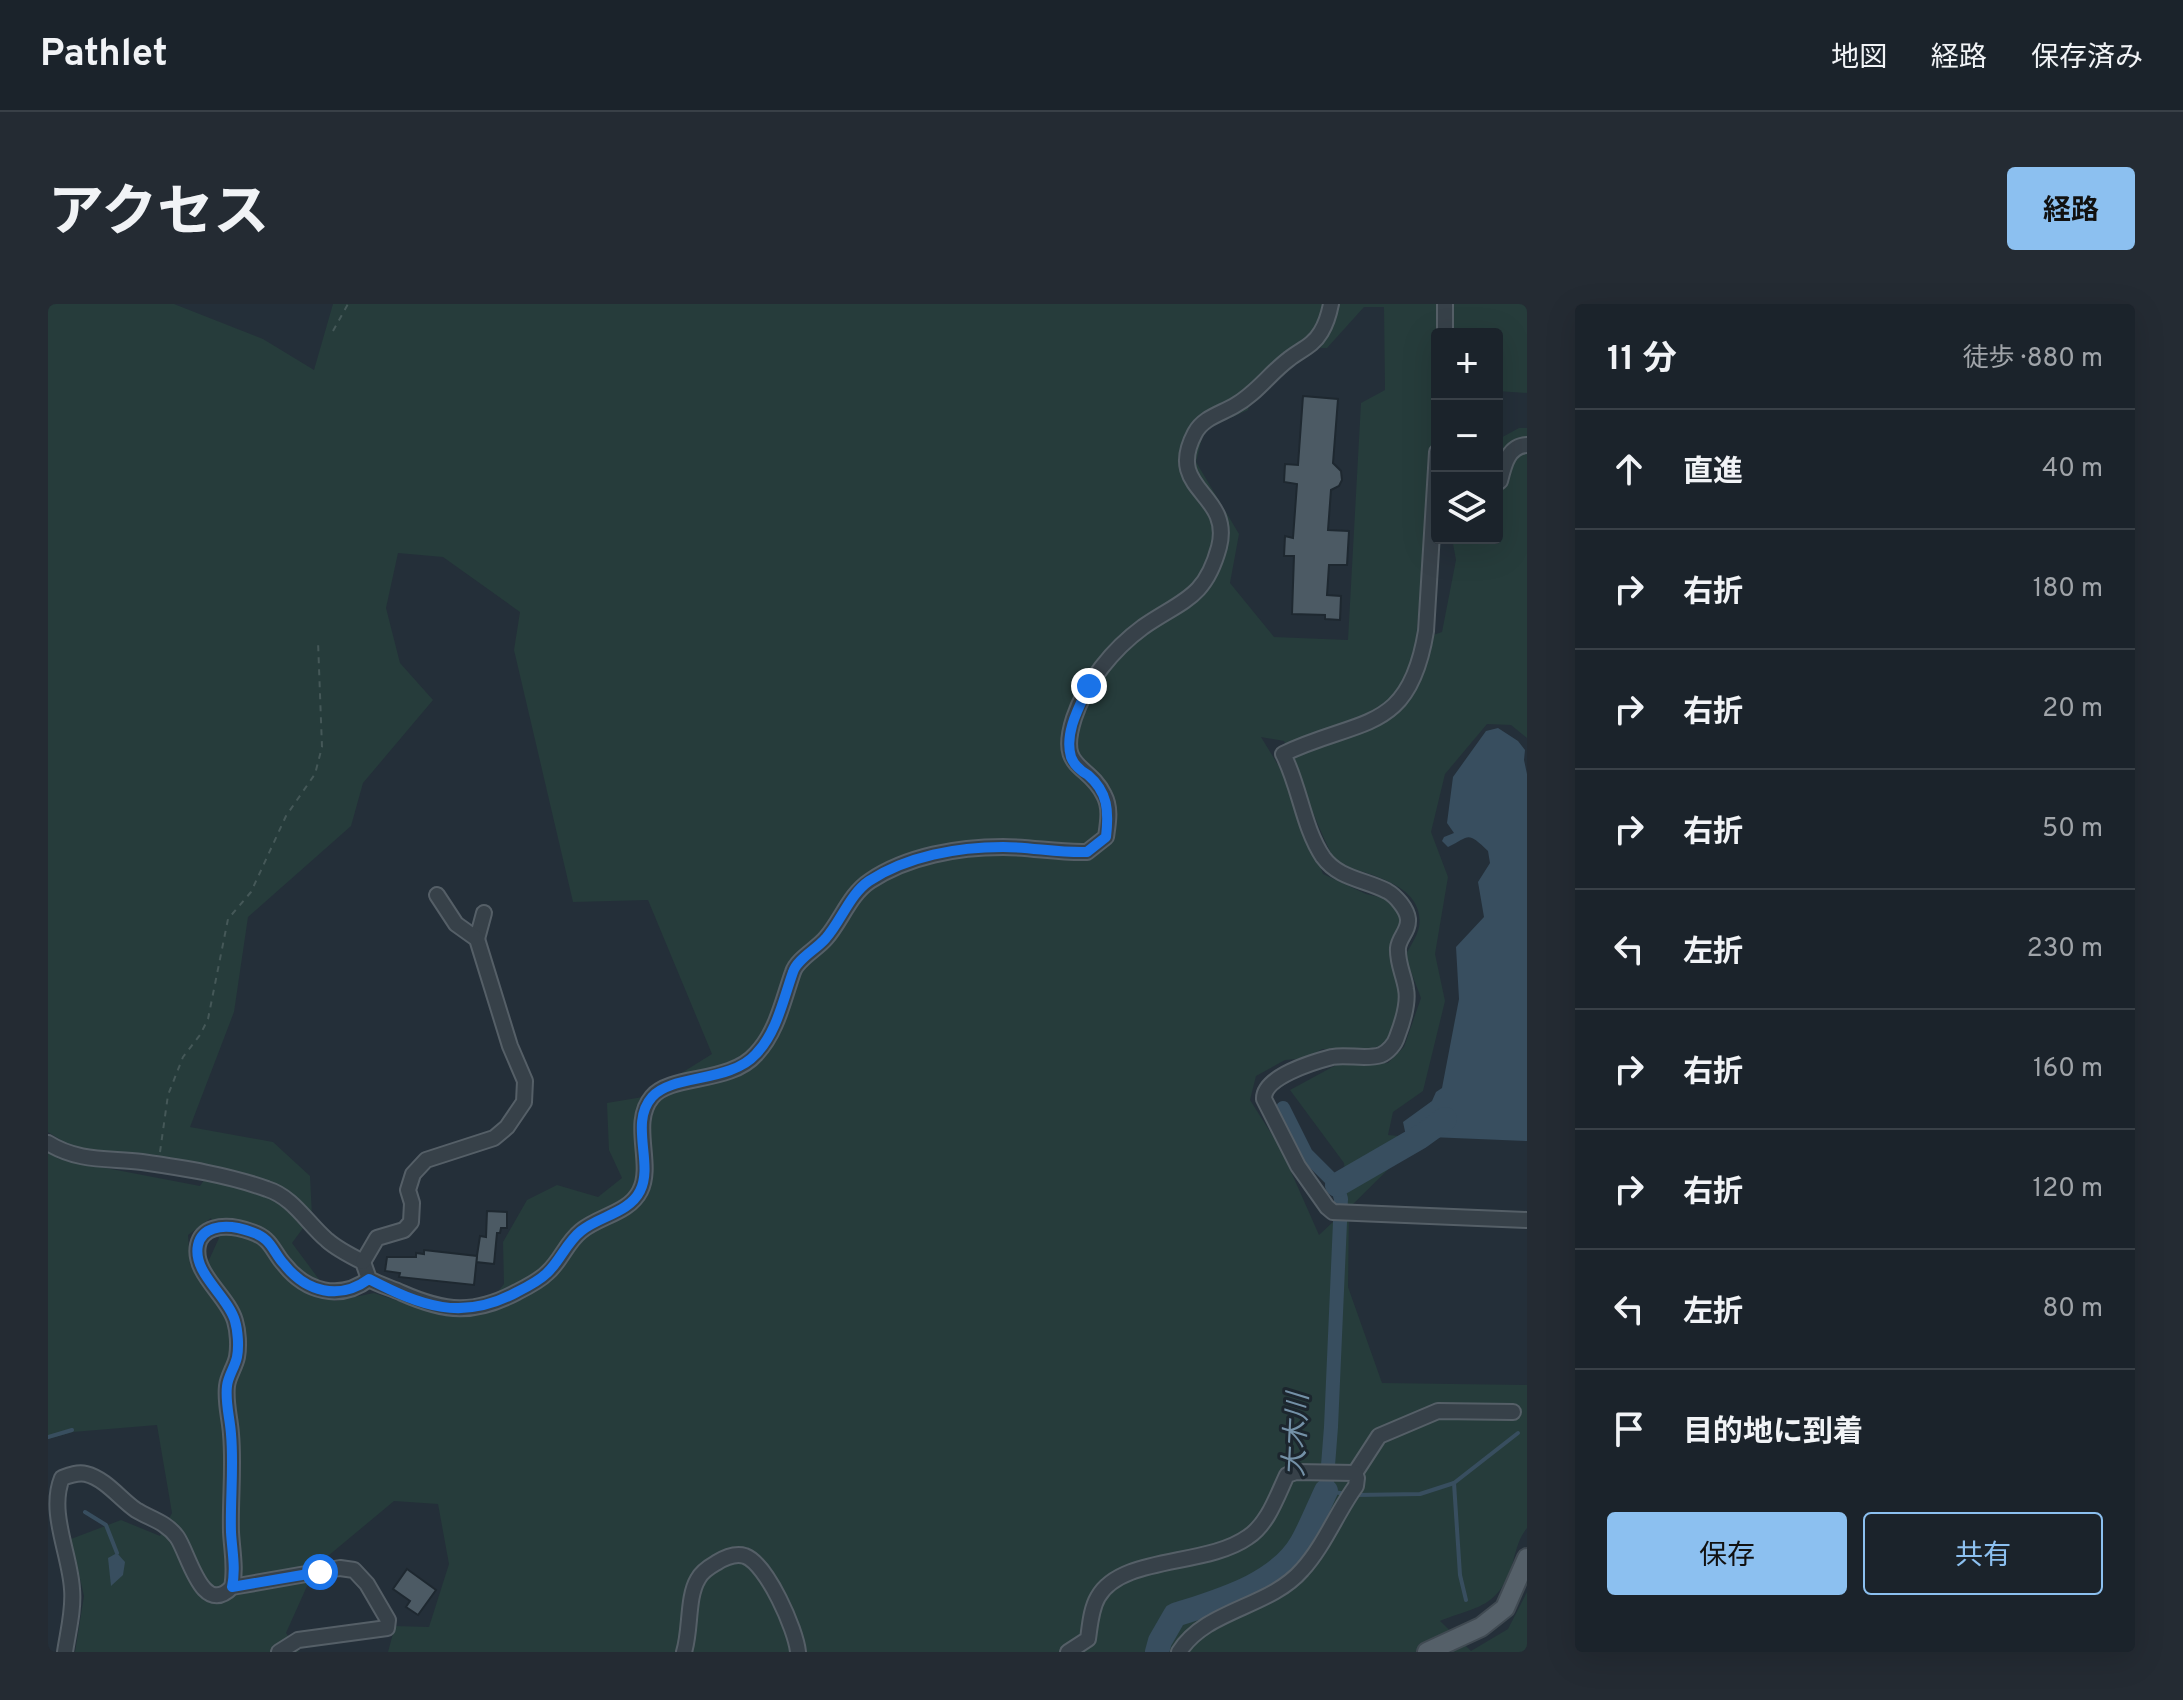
<!DOCTYPE html>
<html lang="ja">
<head>
<meta charset="utf-8">
<style>
  body { margin:0; font-family:Overpass,"Noto Sans JP",sans-serif; background:#242b33; color:#f1f3f6 }
  .controls { position:absolute; right:24px; top:24px; display:grid; overflow:hidden; border-radius:8px; box-shadow:0 8px 32px #0002 }
  .controls button { width:72px; height:72px; display:grid; place-items:center; padding:0; border:0; border-bottom:2px solid #394047; background:#1b232b; color:#f1f3f6; font:40px sans-serif }
  .stop { position:absolute; width:24px; height:24px; margin:-18px; border:6px solid #1a73e8; border-radius:50%; background:#fff }
  .stop.end { background:#1a73e8; border-color:#fff; box-shadow:0 2px 8px #0008 }
  .list { margin:0; padding:0; list-style:none }
  h2 { display:flex; justify-content:space-between; align-items:center; height:104px; margin:0; padding:0 32px; font-size:34px }
  h2 small { font-size:26px; font-weight:400; color:#a0a4a9 }
  .list li { display:grid; grid-template-columns:52px 1fr auto; gap:24px; align-items:center; box-sizing:border-box; height:120px; padding:0 32px; border-top:2px solid #394047 }
  .list b { display:block; font-size:30px; white-space:nowrap }
  .list em { font-size:26px; font-style:normal; color:#a0a4a9 }
  .actions { display:flex; gap:16px; padding:24px 32px }
  .actions a { flex:1; padding:18px 0; border:2px solid #8cc0f0; border-radius:8px; text-align:center; font-size:28px; color:#8cc0f0 }
  .actions .main { background:#8cc0f0; color:#111 }
  .icon { flex:none; width:44px; height:44px; fill:none; stroke:currentColor; stroke-width:2; stroke-linecap:round; stroke-linejoin:round }
  .map { position:relative; flex:none; width:1479px; height:1348px; overflow:hidden; border-radius:8px }
  header { display:flex; align-items:center; gap:48px; box-sizing:border-box; height:112px; padding:0 40px; background:#1b232b; border-bottom:2px solid #394047 }
  header strong { font-size:38px }
  nav { display:flex; gap:44px; margin-inline-start:auto; font-size:28px }
  .intro { display:flex; align-items:center; justify-content:space-between; box-sizing:border-box; height:192px; padding:0 48px }
  h1 { margin:0; font-size:56px }
  .button { padding:20px 36px; border-radius:8px; background:#8cc0f0; color:#111; font-size:28px; font-weight:700 }
  main { display:flex; gap:48px; padding:0 48px }
  aside { flex:1; background:#1b232b; border-radius:8px; box-shadow:0 8px 32px #0002 }
  .map>svg:first-child { display:block }
</style>
</head>
<body>
<header>
<strong>Pathlet</strong>
<nav><a>地図</a><a>経路</a><a>保存済み</a></nav>
</header>
<div class="intro"><h1>アクセス</h1><a class="button">経路</a></div>
<main>
<div class="map">
<svg width="1479" height="1348" viewBox="0 0 1479 1348">
  <rect width="100%" height="100%" fill="#242f39"/>
  <path fill="#263c3b" fill-rule="evenodd" d="M0 0H126L215 35 266 66 285 0H1479V89L1449 87V30H1389V84L1368 337 1394 328 1408 256 1404 234H1449V136L1471 124H1479V434L1463 421 1439 420 1397 470 1383 528 1400 573 1387 650 1397 697 1375 787 1345 808 1340 831 1372 834 1301 904 1300 983 1334 1079 1479 1081V1224C1471 1234 1468 1246 1465 1258 1450 1305 1431 1301 1392 1317L1423 1347 1460 1325 1479 1288V1348H340L347 1322 381 1323 401 1260 390 1200 346 1197 268 1262 238 1329 251 1348H27L36 1292 23 1235 73 1216 112 1232 124 1209 109 1121 25 1128 0 1135V848L11 855 152 882 162 867 124 854 59 851 26 844 0 828ZM1316 3H1336L1337 86 1313 99 1300 336 1226 333 1182 279 1191 230 1148 158 1156 126 1200 106 1204 82 1249 43 1279 44ZM350 249 395 253 472 308 466 346 525 598 600 596 664 750 595 793 559 799 561 846 574 874 550 893 509 881 479 896 455 938 456 980 432 1010 395 1012 326 989 287 997 244 939 264 912 262 872 225 838 142 823 186 708 200 613 303 522 315 479 385 396 352 359 338 304ZM1213 433 1236 437C1255 478 1267 521 1289 560 1319 570 1378 580 1371 623 1369 633 1361 644 1357 652L1373 694 1356 743 1340 759 1288 761 1242 786 1296 859 1300 904 1271 931 1233 845 1202 796 1208 772 1237 756 1259 754 1274 745H1320L1336 741C1344 724 1352 706 1350 687 1347 655 1332 653 1353 621L1350 608 1336 594 1318 590 1275 570 1235 469ZM163 914 171 934 161 956 142 961 140 931Z"/>
  <g fill="#384e5f">
    <path d="M1450 424 1470 437 1477 446 1476 456 1479 470V837L1358 832 1355 818 1384 797 1388 788 1394 784 1411 695 1408 643 1436 613 1430 578 1442 559 1440 547C1418 526 1422 533 1400 543L1394 537 1396 533 1406 529 1399 519 1405 473 1438 427Z"/>
    <path d="M69 1249 77 1258 75 1271 63 1282 60 1254Z"/>
  </g>
  <g fill="none" stroke-linecap="round" stroke-linejoin="round">
    <g stroke="#384e5f" stroke-width="4">
      <path d="M0 1133 24 1126"/>
      <path d="M1406 1179 1412 1271 1418 1296"/>
      <path d="M1278 1187 1299 1190"/>
      <path d="M1308 1191 1372 1190 1406 1179 1470 1129"/>
      <path d="M37 1208 58 1221 69 1249"/>
    </g>
    <path stroke="#384e5f" stroke-width="14" d="M1235 804 1258 850 1289 881 1293 895 1283 1123 1278 1187"/>
    <g stroke="#384e5f" stroke-width="24">
      <path d="M1289 881 1372 833 1397 815"/>
      <path d="M1109 1348 1112 1337 1127 1311C1170 1297 1230 1281 1254 1238 1263 1222 1270 1204 1278 1187"/>
    </g>
  </g>
  <g fill="#4c5a64" stroke="#1e2830" stroke-width="2">
    <path d="M1255 92 1290 95 1285 159 1293 167 1294 176 1291 182 1283 186 1280 226 1301 227 1299 261H1281L1279 291 1293 292 1292 316 1277 315V311L1244 310 1246 252H1236L1237 232 1245 234 1249 180 1236 178 1237 160 1250 161Z"/>
    <path d="M439 907 459 908V924H453L452 929H449L446 960 428 958 432 932 438 933Z"/>
    <path d="M376 946 429 952 426 981 351 973 352 969 337 967 339 953H368V949L376 950Z"/>
    <path d="M359 1265 388 1286 370 1311 358 1303 362 1297 345 1285Z"/>
  </g>
  <g fill="none" stroke-linecap="round" stroke-linejoin="round">
    <defs>
      <g id="minor">
        <path d="M1397 30V0"/>
        <path d="M1389 148 1378 327C1361 431 1312 413 1235 450 1252 483 1255 523 1275 553 1291 575 1316 575 1339 587 1348 592 1359 605 1360 615 1361 627 1351 633 1350 644 1349 659 1356 671 1358 685 1361 700 1354 720 1349 733 1347 740 1340 748 1333 751 1318 756 1299 750 1284 753 1265 758 1215 773 1216 795L1250 862 1279 903 1285 908 1479 916"/>
        <path d="M1449 179 1452 177C1456 161 1460 142 1479 141"/>
        <path d="M429 635 436 609"/>
        <path d="M0 839C30 858 61 854 94 858 136 864 180 871 219 885 245 893 259 919 279 936 289 945 303 952 315 958L321 975C332 981 343 984 354 989 397 1008 426 1011 469 988 479 983 491 977 499 969 513 957 518 939 533 927 551 912 581 909 592 887 606 860 582 819 604 793 623 770 682 780 708 750 729 728 735 696 745 668 749 655 769 645 778 634 793 617 802 590 822 577 859 552 910 543 955 543 983 543 1011 549 1039 548L1058 533C1060 519 1063 504 1056 491 1040 458 1009 467 1026 414 1038 378 1065 345 1095 323 1134 296 1157 295 1171 243 1185 188 1116 187 1147 129 1155 114 1172 110 1186 102 1208 90 1221 70 1241 55 1252 46 1265 42 1273 28 1278 20 1281 10 1283 0"/>
        <path d="M315 958 329 934 356 926 363 918 364 899 360 886 365 870 378 856 446 834 459 823 476 798 477 777 462 742 429 635 408 620 389 591"/>
        <path d="M1307 1169 1331 1132 1390 1107 1465 1108"/>
        <path d="M184 1283C188 1264 184 1247 183 1228 182 1196 186 1163 183 1130 182 1114 177 1099 179 1082 180 1072 187 1063 189 1053 191 1042 190 1027 187 1017 180 992 144 969 150 941 154 923 174 921 190 924 199 926 211 929 218 936 225 942 229 953 236 960 258 988 292 997 321 975"/>
        <path d="M17 1348C20 1328 26 1305 24 1285 22 1250 0 1208 14 1174 22 1171 30 1168 38 1170 58 1175 72 1195 88 1206 103 1215 118 1218 129 1233 141 1250 154 1314 184 1283L292 1264 306 1266 319 1280 340 1316 339 1324 250 1336 231 1348"/>
        <path d="M636 1348C643 1326 639 1293 650 1275 653 1269 661 1263 668 1259 676 1254 687 1249 697 1252 719 1260 748 1326 750 1348"/>
        <path d="M1020 1348 1040 1335C1042 1321 1043 1305 1050 1293 1074 1251 1158 1263 1200 1233 1220 1220 1229 1192 1239 1171L1248 1168 1307 1169 1309 1174 1308 1182C1289 1208 1276 1242 1254 1266 1221 1304 1158 1305 1131 1348"/>
      </g>
      <path id="major" d="M1379 1348 1433 1323 1457 1304 1479 1254"/>
    </defs>
    <use href="#minor" stroke="#555f67" stroke-width="18"/>
    <use href="#major" stroke="#404a52" stroke-width="22"/>
    <g stroke="#455858" stroke-width="2" stroke-dasharray="6 6" stroke-linecap="butt">
      <path d="M285 27 300 0"/>
      <path d="M112 848 120 791 135 753 152 731 160 715 180 615 203 588 238 512 267 470 274 443 270 337"/>
    </g>
    <use href="#minor" stroke="#374149" stroke-width="14"/>
    <use href="#major" stroke="#556069" stroke-width="18"/>
  </g>
  <g fill="none" stroke-linecap="round" stroke-linejoin="round">
    <path stroke="#1a73e8" stroke-width="10" d="M272 1268 184 1283C188 1264 184 1247 183 1228 182 1196 186 1163 183 1130 182 1114 177 1099 179 1082 180 1072 187 1063 189 1053 191 1043 190 1027 187 1017 180 992 144 969 150 941 154 923 174 921 190 924 199 926 211 929 218 936 225 942 229 953 236 960 258 988 291 997 321 975 373 1002 414 1018 469 988 479 983 491 977 499 969 512 957 518 939 533 927 551 912 581 909 592 887 606 860 581 819 604 793 624 770 682 779 708 750 729 728 735 696 745 668 749 655 769 645 778 634 793 617 802 590 821 577 859 552 910 543 955 543 983 543 1010 549 1039 548L1058 533C1061 507 1060 488 1040 471 1033 467 1026 461 1023 453 1016 429 1031 403 1041 382"/>
  </g>
  <g text-anchor="middle" dominant-baseline="central" stroke-width="6" stroke-linejoin="round" paint-order="stroke">
    <g font-size="28" font-style="italic" fill="#7491a7" stroke="#1c262e">
      <text transform="translate(1250 1131) rotate(-87)">大木川</text>
    </g>
  </g>
</svg>
<div class="controls">
<button>+</button>
<button>−</button>
<button><svg class="icon" aria-label="layers" viewBox="0 0 24 24"><path d="M12 4l9 5-9 5-9-5zM3 14l9 5 9-5"/></svg></button>
</div>
<div class="stop" style="left:272px;top:1268px"></div>
<div class="stop end" style="left:1041px;top:382px"></div>
</div>
<aside>
<h2>11 分<small>徒歩 · 880 m</small></h2>
<ul class="list">
<li><svg class="icon" aria-label="ahead" viewBox="0 0 24 24"><path d="M12 20V5M6 11l6-6 6 6"/></svg><div><b>直進</b></div><em>40 m</em></li>
<li><svg class="icon" aria-label="right" viewBox="0 0 24 24"><path d="M7 20v-9h11M14 6l5 5-5 5"/></svg><div><b>右折</b></div><em>180 m</em></li>
<li><svg class="icon" aria-label="right" viewBox="0 0 24 24"><path d="M7 20v-9h11M14 6l5 5-5 5"/></svg><div><b>右折</b></div><em>20 m</em></li>
<li><svg class="icon" aria-label="right" viewBox="0 0 24 24"><path d="M7 20v-9h11M14 6l5 5-5 5"/></svg><div><b>右折</b></div><em>50 m</em></li>
<li><svg class="icon" aria-label="left" viewBox="0 0 24 24"><path d="M17 20v-9H6M10 6l-5 5 5 5"/></svg><div><b>左折</b></div><em>230 m</em></li>
<li><svg class="icon" aria-label="right" viewBox="0 0 24 24"><path d="M7 20v-9h11M14 6l5 5-5 5"/></svg><div><b>右折</b></div><em>160 m</em></li>
<li><svg class="icon" aria-label="right" viewBox="0 0 24 24"><path d="M7 20v-9h11M14 6l5 5-5 5"/></svg><div><b>右折</b></div><em>120 m</em></li>
<li><svg class="icon" aria-label="left" viewBox="0 0 24 24"><path d="M17 20v-9H6M10 6l-5 5 5 5"/></svg><div><b>左折</b></div><em>80 m</em></li>
<li><svg class="icon" aria-label="arrive" viewBox="0 0 24 24"><path d="M6 21V4h12l-3 4 3 4H6"/></svg><div><b>目的地に到着</b></div></li>
</ul>
<div class="actions"><a class="main">保存</a><a>共有</a></div>
</aside>
</main>
</body>
</html>
